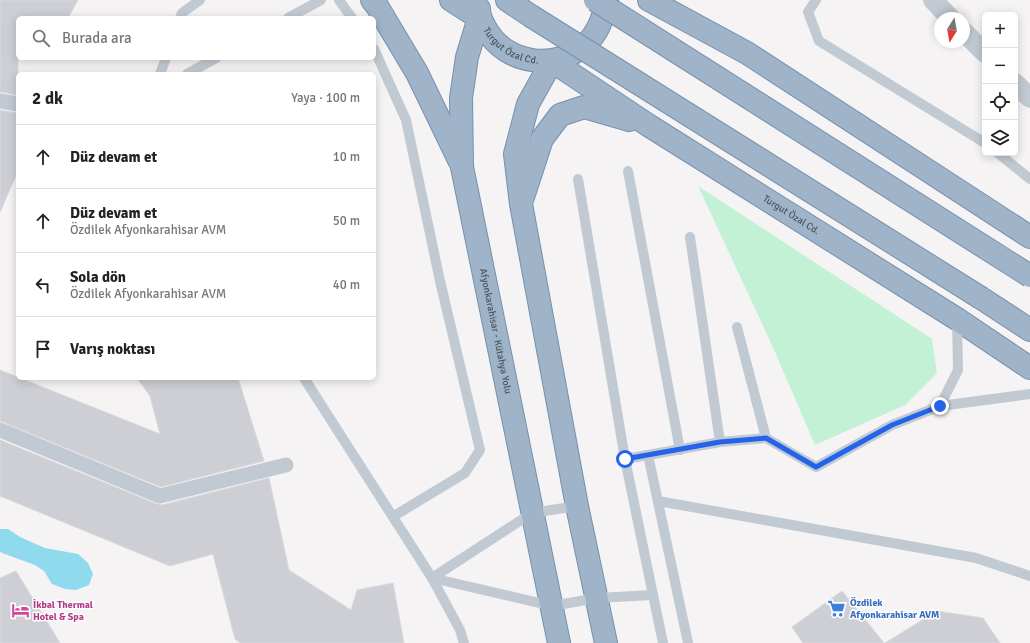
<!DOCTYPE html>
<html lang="tr">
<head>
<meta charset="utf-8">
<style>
  body { margin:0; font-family:Signika,sans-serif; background:#f6f6f6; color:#222 }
  .controls { position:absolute; right:12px; top:12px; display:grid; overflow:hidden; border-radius:6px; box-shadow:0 2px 10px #0003 }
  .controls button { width:36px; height:36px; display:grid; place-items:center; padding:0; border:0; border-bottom:1px solid #e0e0e0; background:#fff; color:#222; font:20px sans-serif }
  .compass { position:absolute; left:934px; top:12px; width:36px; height:36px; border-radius:50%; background:#fff; box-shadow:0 2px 10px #0003; rotate:191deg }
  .stop { position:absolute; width:12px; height:12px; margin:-9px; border:3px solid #2563eb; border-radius:50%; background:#fff }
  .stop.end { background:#2563eb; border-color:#fff; box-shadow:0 1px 4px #0008 }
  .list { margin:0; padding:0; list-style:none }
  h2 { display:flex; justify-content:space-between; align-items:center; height:52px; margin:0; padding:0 16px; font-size:17px }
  h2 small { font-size:13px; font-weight:400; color:#767676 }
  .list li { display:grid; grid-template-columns:26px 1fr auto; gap:12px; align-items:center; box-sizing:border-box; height:64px; padding:0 16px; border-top:1px solid #e0e0e0 }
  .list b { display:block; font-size:15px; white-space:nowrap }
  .list p { margin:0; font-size:13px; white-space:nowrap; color:#767676 }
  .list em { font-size:13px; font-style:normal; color:#767676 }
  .icon { flex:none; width:22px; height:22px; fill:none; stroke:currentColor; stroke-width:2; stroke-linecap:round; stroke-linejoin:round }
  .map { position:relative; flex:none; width:1030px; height:643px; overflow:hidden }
  .search { position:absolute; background:#fff; box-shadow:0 2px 10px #0003; left:16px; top:16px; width:360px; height:44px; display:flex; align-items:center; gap:10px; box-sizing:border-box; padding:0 14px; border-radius:6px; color:#767676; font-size:15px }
  .panel { position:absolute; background:#fff; box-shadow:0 2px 10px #0003; left:16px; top:72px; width:360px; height:308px; border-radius:6px }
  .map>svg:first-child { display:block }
</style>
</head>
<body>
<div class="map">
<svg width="1030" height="643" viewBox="0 0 1030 643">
  <rect width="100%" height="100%" fill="#f5f3f3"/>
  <path fill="#c3f1d5" d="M698 186 932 339 937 373 905 405 815 445 772 345Z"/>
  <path fill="#90daee" d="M0 529H8L20 537 45 548 78 554 88 563 93 574 89 585 76 590 65 589 52 584 44 571 35 565 2 553 0 551Z"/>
  <g fill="#cdcfd5" stroke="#d7d9de">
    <path d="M0 0H78L68 18H18V95L0 92Z"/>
    <path d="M0 110 18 113V171L0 212Z"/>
    <path d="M0 370 160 434 150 396 137 378H238L264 461 161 487 0 421Z"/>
    <path d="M0 440 157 504 162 505 269 478 289 570 351 610 357 590 393 583 404 643H240L235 639 213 554 170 566 0 496Z"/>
    <path d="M16 571 60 643H0V578Z"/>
    <path d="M842 591 884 643H803L792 627Z"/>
    <path d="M937 611 983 618 1000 643H885Z"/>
  </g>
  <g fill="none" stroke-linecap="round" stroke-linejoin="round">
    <defs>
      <g id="trunk">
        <path d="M372 0 377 6 417 73 459 160"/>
        <path id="s1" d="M451 0 479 18 467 57 461 98 462 167 559 643"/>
        <path d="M507 0 531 16"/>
        <path d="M649 0 747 53 1030 237"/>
        <path id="s2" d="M479 9C479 17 482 22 486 29 506 65 557 71 586 44 599 32 604 16 607 0"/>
        <path d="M523 197 542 139 560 115 584 107 629 120"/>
        <path d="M981 298 1030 330"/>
        <path id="s3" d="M606 643 577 506 521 204 515 154 528 104 552 61 648 125 957 319 1030 368"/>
      </g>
    </defs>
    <use href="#trunk" stroke="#7690ad" stroke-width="24"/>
    <g stroke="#c1cad2" stroke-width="10">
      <path d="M339 0 352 18"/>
      <path d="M816 0 808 12 819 41 985 143"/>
      <path d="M180 18 182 13 200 0"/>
      <path d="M288 18 321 0"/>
      <path d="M374 49 406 120 440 281 480 450 465 473 394 516"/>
      <path d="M160 74 166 58"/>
      <path d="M187 74 216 58"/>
      <path d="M998 153 1030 179"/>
      <path d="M628 171 680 450"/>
      <path d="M578 179 625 459 653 595"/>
      <path d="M690 237 720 442"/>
      <path d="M737 327 766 438"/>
      <path d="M304 378 432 578 460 630 464 643"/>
      <path d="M940 406 958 370 957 319"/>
      <path d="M625 459 648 455"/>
      <path d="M658 501 976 558 1030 576"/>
      <path d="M432 578 552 606 597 598 653 595 663 643"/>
      <path d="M432 578 532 513 577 506"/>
      <path d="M688 643 648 455 720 442 766 438 816 467 892 425 940 406 1030 394"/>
    </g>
    <g stroke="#c1cad2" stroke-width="15">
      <path d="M0 101 18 104"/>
      <path d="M0 430 160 496 286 465"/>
    </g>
    <g stroke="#c1cad2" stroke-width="20">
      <path d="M933 0 950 18"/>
      <path d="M964 32 985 53"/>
      <path d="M1015 83 1030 98"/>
    </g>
    <use href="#trunk" stroke="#9fb4c9" stroke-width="22"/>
    <defs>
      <g id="trunk-bridge">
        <path d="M595 0 1030 276"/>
        <path d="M531 16 981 298"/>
      </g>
    </defs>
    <use href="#trunk-bridge" stroke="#7690ad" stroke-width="24" stroke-linecap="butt"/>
    <use href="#trunk-bridge" stroke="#9fb4c9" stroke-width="22"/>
  </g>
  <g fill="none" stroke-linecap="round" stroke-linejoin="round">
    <path stroke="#2563eb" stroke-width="5" d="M625 459 720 442 766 438 816 467 892 425 940 406"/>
  </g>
  <defs>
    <symbol id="supermarket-bare" viewBox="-9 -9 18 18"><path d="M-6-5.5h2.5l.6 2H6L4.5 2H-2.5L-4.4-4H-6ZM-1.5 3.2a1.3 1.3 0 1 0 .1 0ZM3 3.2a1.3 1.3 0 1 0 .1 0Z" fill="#3f7fe0" stroke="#fff" stroke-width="2.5" paint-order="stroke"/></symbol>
    <symbol id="hotel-bare" viewBox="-9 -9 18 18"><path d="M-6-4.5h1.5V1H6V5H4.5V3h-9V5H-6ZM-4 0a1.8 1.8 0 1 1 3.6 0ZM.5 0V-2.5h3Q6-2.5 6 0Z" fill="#d1479c" stroke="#fff" stroke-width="2.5" paint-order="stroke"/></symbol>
  </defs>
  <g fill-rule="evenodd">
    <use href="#supermarket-bare" x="824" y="596" width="25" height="25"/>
    <use href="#hotel-bare" x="8" y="598" width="25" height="25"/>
  </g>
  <g text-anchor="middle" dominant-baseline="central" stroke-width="3" stroke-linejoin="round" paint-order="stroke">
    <g font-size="10" fill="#4a5661" stroke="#fff">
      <text stroke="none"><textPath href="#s2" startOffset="53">Turgut Özal Cd.</textPath></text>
      <text stroke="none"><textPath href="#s3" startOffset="883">Turgut Özal Cd.</textPath></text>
      <text stroke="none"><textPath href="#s1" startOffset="352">Afyonkarahisar - Kütahya Yolu</textPath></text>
    </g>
    <g font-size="10" font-weight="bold" fill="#366cbe" stroke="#fff" text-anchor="start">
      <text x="850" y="603">Özdilek<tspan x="850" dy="12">Afyonkarahisar AVM</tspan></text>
    </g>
    <g font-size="10" font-weight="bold" fill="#b23c85" stroke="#fff" text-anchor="start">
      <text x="33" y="605">İkbal Thermal<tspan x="33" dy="12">Hotel &amp; Spa</tspan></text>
    </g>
  </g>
</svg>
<div class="controls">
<button>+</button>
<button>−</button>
<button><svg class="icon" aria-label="locate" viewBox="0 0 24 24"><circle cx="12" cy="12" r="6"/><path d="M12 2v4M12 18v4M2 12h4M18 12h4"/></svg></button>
<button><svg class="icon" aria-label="layers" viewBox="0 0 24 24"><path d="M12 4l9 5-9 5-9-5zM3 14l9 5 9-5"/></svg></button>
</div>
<svg class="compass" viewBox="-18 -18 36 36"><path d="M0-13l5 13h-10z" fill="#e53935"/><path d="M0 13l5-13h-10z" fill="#767676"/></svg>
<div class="stop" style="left:625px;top:459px"></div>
<div class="stop end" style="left:940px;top:406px"></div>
<div class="search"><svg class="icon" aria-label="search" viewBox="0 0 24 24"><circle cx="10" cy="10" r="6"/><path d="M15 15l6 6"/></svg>Burada ara</div>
<section class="panel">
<h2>2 dk<small>Yaya · 100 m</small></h2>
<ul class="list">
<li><svg class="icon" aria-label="ahead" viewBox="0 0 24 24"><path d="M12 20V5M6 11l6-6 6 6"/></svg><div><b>Düz devam et</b></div><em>10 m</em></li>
<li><svg class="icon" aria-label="ahead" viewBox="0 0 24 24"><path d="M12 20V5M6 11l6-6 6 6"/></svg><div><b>Düz devam et</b><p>Özdilek Afyonkarahisar AVM</p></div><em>50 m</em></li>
<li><svg class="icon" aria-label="left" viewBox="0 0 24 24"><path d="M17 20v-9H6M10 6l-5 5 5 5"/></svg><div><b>Sola dön</b><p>Özdilek Afyonkarahisar AVM</p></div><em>40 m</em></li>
<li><svg class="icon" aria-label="arrive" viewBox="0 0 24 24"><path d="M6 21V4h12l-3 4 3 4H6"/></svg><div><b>Varış noktası</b></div></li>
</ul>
</section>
</div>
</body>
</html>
